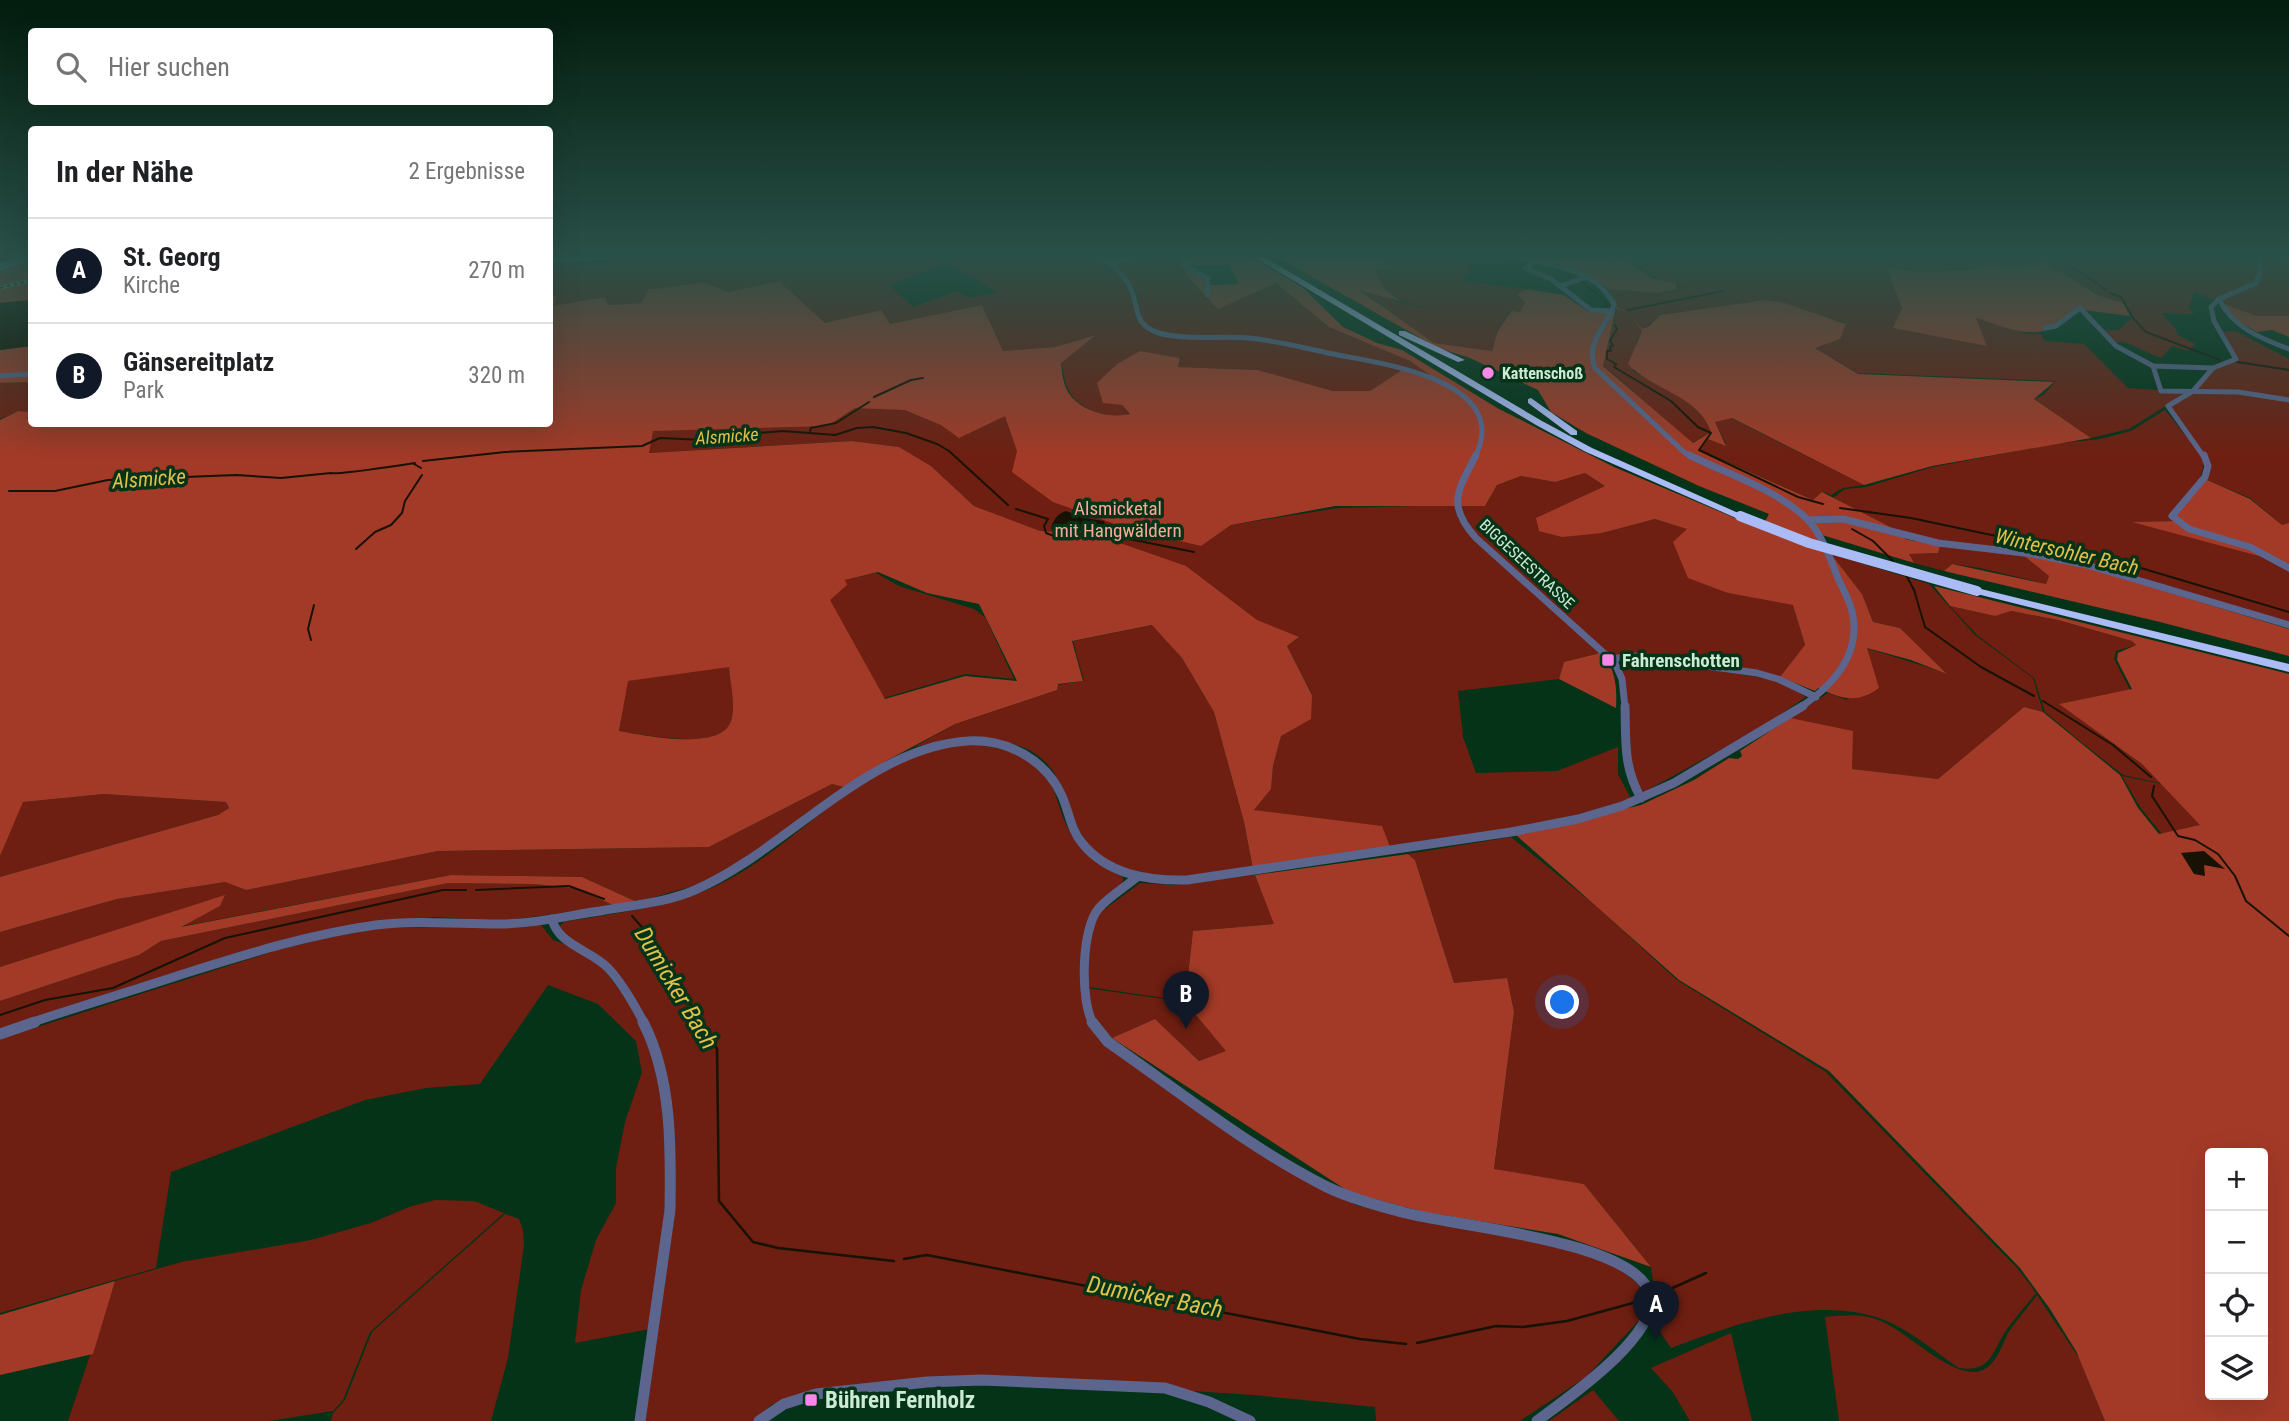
<!DOCTYPE html>
<html lang="de">
<head>
<meta charset="utf-8">
<style>
  body { margin:0; font-family:"Roboto Condensed",sans-serif; background:#f6f6f6; color:#202124 }
  .controls { position:absolute; right:21px; bottom:21px; display:grid; overflow:hidden; border-radius:7px; box-shadow:0 7px 28px #0002 }
  .controls button { width:63px; height:63px; display:grid; place-items:center; padding:0; border:0; border-bottom:2px solid #e0e0e0; background:#fff; color:#202124; font:35px sans-serif }
  .you { position:absolute; left:1563px; top:1003px; width:24px; height:24px; margin:-18px; border:5px solid #fff; border-radius:50%; background:#1a73e8; box-shadow:0 0 0 10px #1a73e833 }
  .badge { display:grid; place-items:center; width:46px; height:46px; border-radius:50%; background:#111827; color:#fff; font-size:23px; font-weight:700 }
  .pin { position:absolute; translate:-50% -58px; filter:drop-shadow(0 2px 4px #0008) }
  .pin::after { content:''; position:absolute; top:37px; width:24px; height:21px; background:inherit; clip-path:polygon(0 0,100% 0,50% 100%) }
  .list { margin:0; padding:0; list-style:none }
  h2 { display:flex; justify-content:space-between; align-items:center; height:91px; margin:0; padding:0 28px; font-size:30px }
  h2 small { font-size:23px; font-weight:400; color:#757577 }
  .list li { display:grid; grid-template-columns:46px 1fr auto; gap:21px; align-items:center; box-sizing:border-box; height:105px; padding:0 28px; border-top:2px solid #e0e0e0 }
  .list b { display:block; font-size:26px; white-space:nowrap }
  .list p { margin:0; font-size:23px; white-space:nowrap; color:#757577 }
  .list em { font-size:23px; font-style:normal; color:#757577 }
  .icon { flex:none; width:38px; height:38px; fill:none; stroke:currentColor; stroke-width:2; stroke-linecap:round; stroke-linejoin:round }
  .map { position:relative; flex:none; width:2289px; height:1421px; overflow:hidden }
  .search { position:absolute; background:#fff; box-shadow:0 7px 28px #0002; left:28px; top:28px; width:525px; height:77px; display:flex; align-items:center; gap:18px; box-sizing:border-box; padding:0 24px; border-radius:7px; color:#757577; font-size:26px }
  .panel { position:absolute; background:#fff; box-shadow:0 7px 28px #0002; left:28px; top:126px; width:525px; height:301px; border-radius:7px }
  .map>svg:first-child { display:block }
</style>
</head>
<body>
<div class="map">
<svg width="2289" height="1421" viewBox="0 0 2289 1421">
  <rect width="100%" height="100%" fill="#043318"/>
  <g fill="#6e1f11" fill-rule="evenodd">
    <path d="M609 257H1101C1124 273 1132 293 1139 319L1137 294 1113 264C1135 256 1160 253 1183 261L1186 275 1218 308 1276 283 1329 327 1411 361 1431 375 1402 370 1370 391H1333L1258 370 1178 367 1182 354 1180 358 1140 351 1122 405 1130 415C1109 418 1081 412 1069 391 1064 384 1064 371 1061 363L1058 378 1075 405 1337 505 1240 517 1201 546 1231 525 1339 508 1455 505 1458 519 1600 653 1564 662 1559 679 1458 691 1463 737 1476 773 1557 771 1618 747V774L1631 799 1585 813 1516 828 1390 847 1310 818 1254 810 1271 789 1273 766 1281 736 1312 694 1287 646 1298 638 1163 617 990 512 974 506 931 466 898 447 852 441 648 453 649 451 141 458 873 398 1051 350 1083 345 1097 335 1055 347 1003 351 982 305 889 324 881 310 825 323 778 281 729 292 704 282 647 290 642 303 609 305 605 297 552 307 557 295 550 297V267L570 263 587 266 585 265 607 263ZM945 263 998 292 971 298 957 291 913 307 889 285Z"/>
    <path d="M1377 257H1471L1470 270 1462 281 1526 289 1522 294 1526 302 1520 312 1510 311 1497 333 1492 351 1434 343 1358 289 1375 292 1398 302 1434 310 1400 300 1384 288 1374 271 1395 268Z"/>
    <path d="M1617 257C1634 257 1647 260 1663 257H2034L2044 262 2012 269 1987 264 1971 270 1921 272 1890 267 1877 259 1886 267 1902 308 1987 346 1975 318 2028 334 2040 333 2045 341 2084 344 2128 388 2188 392 2129 429 2091 438 2034 399 2042 396 2056 381 1857 373 1814 347 1840 339 1845 323 1785 303 1764 300 1660 315 1642 331 1637 340 1633 371C1661 385 1700 402 1711 432L1692 443 1603 365 1617 309 1616 300 1608 289 1660 293 1684 287 1660 280 1637 265 1642 261 1632 262Z"/>
    <path d="M2044 257H2227L2258 265V283L2260 257H2289V316H2257L2194 292 2189 307 2194 314 2161 313 2175 328 2178 335 2195 344 2189 351 2172 346 2161 358 2124 342H2111L2104 330H2119L2132 318 2123 303 2099 295 2046 262 2050 261Z"/>
    <path d="M2235 331 2289 359V523L2282 525 2250 498 2205 479 2207 465 2174 415 2167 409 2193 391 2214 368 2237 359 2224 332Z"/>
    <path d="M31 382V412L18 411 0 419V383Z"/>
    <path d="M2165 410 2200 453 2204 464 2200 479 2177 521 2136 522 2252 553 2289 568V624L2008 550 1906 535 1833 498 1845 489 1866 487 1933 467 2053 444 2100 439 2131 431Z"/>
    <path d="M1731 418 1864 485 1843 488 1831 495 1823 492 1813 500 1699 449 1707 439 1726 444 1715 422Z"/>
    <path d="M1585 473 1605 486 1537 518 1602 533 1655 519 1688 529 1728 593 1793 604 1805 646 1780 677 1611 656 1478 538 1458 506H1485L1497 485 1521 476 1555 482Z"/>
    <path d="M1940 546 2023 555 2049 576 2046 584 1980 568 1952 564 1944 571 1914 563 1908 554 1938 553Z"/>
    <path d="M1831 554 1929 584 1975 635 2033 678 2043 712 2024 707 1938 779 1852 769 1790 718 1828 693 1847 700 1866 648 1946 673 1900 628 1873 622 1862 594Z"/>
    <path d="M876 573 899 586 974 609 985 617 1014 679 965 674 884 698 829 600 846 585 844 580Z"/>
    <path d="M1950 606 1995 616 2010 611 2058 620 2132 641 2136 645 2116 651 2114 659 2130 690 2060 704 2142 764 2160 783 2123 775 2081 742 2045 712 2034 678 1977 635Z"/>
    <path d="M1153 625 1182 658 1214 712 1244 822 1253 869C1206 877 1132 889 1094 851 1076 832 1069 804 1058 780 1034 728 959 737 914 747L955 724 1057 690V685L1084 681 1073 641Z"/>
    <path d="M1634 658 1777 680 1806 697 1762 727 1644 792 1631 777 1622 662Z"/>
    <path d="M729 666C730 682 736 706 731 721 721 753 643 733 619 732L627 681Z"/>
    <path d="M976 745C1003 748 1037 755 1050 782 1058 798 1061 817 1070 832 1083 853 1101 867 1123 877L1122 886 1096 907 1105 909 1140 883 1172 885 1255 875 1275 924 1193 931 1185 1001 1082 986 1089 1022 1273 1158 1356 1205 1422 1222 1557 1244 1615 1265 1638 1284 1642 1292 1644 1315 1586 1377 1520 1421H1376L1375 1407 1253 1395 983 1377 818 1391 771 1405 754 1421H645L673 1225 663 1067 627 989 558 928 564 922C614 913 667 908 714 887 791 852 856 766 939 747 950 745 964 746 976 745Z"/>
    <path d="M2122 776 2162 784 2201 825 2162 834 2140 807Z"/>
    <path d="M832 784 847 788 711 881 637 902 582 877 451 875 178 927 220 906 224 896 0 967V932L117 899 225 882 246 890 438 851 709 847Z"/>
    <path d="M104 794 226 802 229 808 218 815 0 877V856L22 802Z"/>
    <path d="M1511 837 1595 905 1677 980 1826 1072 2018 1269 2036 1293C2026 1305 2016 1317 2007 1329 1992 1351 1992 1373 1959 1368 1935 1352 1909 1329 1882 1319 1813 1295 1735 1324 1671 1348L1652 1320 1657 1308 1651 1267 1584 1184 1494 1170 1514 1012 1506 978 1454 983 1415 860 1408 854Z"/>
    <path d="M448 883 535 884 578 889 615 906 500 921 434 917 342 927 0 1030V1001L139 955 161 941Z"/>
    <path d="M541 925 553 940 584 951 605 971 640 1017 659 1069 666 1162 665 1227 650 1329 575 1343 581 1290 596 1240 616 1203V1168L625 1122 642 1072 636 1041 598 1004 548 985 480 1084 426 1088 365 1100 171 1172 156 1268 0 1313V1039L278 950 334 936 385 928Z"/>
    <path d="M1086 988 1185 1002 1227 1051 1199 1061 1155 1019 1112 1038 1094 1018Z"/>
    <path d="M435 1200 474 1201 504 1213 370 1332 343 1400 333 1411 269 1421H68L115 1281 181 1262 311 1240 371 1223 409 1207Z"/>
    <path d="M505 1214 519 1219 523 1230 524 1245 508 1358 491 1421H331L333 1413 345 1400 372 1332Z"/>
    <path d="M2037 1295 2079 1358 2105 1421H1839L1825 1317C1846 1315 1863 1313 1883 1322 1909 1333 1958 1385 1985 1369 1997 1362 2002 1345 2008 1333 2017 1320 2028 1307 2037 1295Z"/>
    <path d="M1731 1333 1752 1421H1690L1672 1391 1651 1368Z"/>
    <path d="M1593 1390 1619 1421H1549Z"/>
  </g>
  <g fill="#a33a27" fill-rule="evenodd">
    <path d="M0 257H31V300L0 303Z"/>
    <path d="M1171 257H1251L1303 288 1343 327 1377 343 1402 350 1499 409 1614 467 1761 529 1769 514 1699 486 1586 433 1551 412 1538 390 1470 358 1438 348 1277 257 1380 259 1394 268 1374 270 1384 288 1400 301 1435 311 1359 290 1434 343 1492 351 1497 333 1511 311 1520 312 1525 302 1517 295 1527 289 1564 295 1589 312 1615 313 1603 366 1693 443 1711 432C1698 395 1652 390 1628 364L1642 331 1630 313 1616 309C1617 273 1556 272 1534 257L1558 259 1617 257 1631 263 1651 278 1676 284 1677 289 1658 293 1609 289 1616 300 1617 308 1630 313 1642 329 1648 327 1660 315 1765 300 1785 303 1846 324 1840 339 1815 348 1858 374 2054 382 2034 399 2091 438 1932 466 1864 485 1732 418 1715 422 1726 446 1708 439 1700 450 1813 500 1822 492 1906 535 1905 539 1940 546 1938 553 1909 554 1914 563 1822 535 1831 554 1862 594 1873 622 1900 628 1947 674 1911 660 1867 648 1879 688C1857 704 1841 699 1818 688L1815 691 1780 677 1805 645 1793 605 1728 593 1688 578 1673 542 1687 529 1655 519 1602 533 1562 537 1539 531 1536 518 1605 486 1585 473 1555 482 1521 476 1497 485 1485 506H1335L1231 525 1201 546 1129 529 1053 502 1012 472 1017 451 1005 416 959 438 941 425 905 410 855 408 827 426 653 431 649 453 852 441 899 447 931 466 974 506 1040 531 1097 535 1186 566 1257 620 1299 637 1287 646 1312 695 1311 719 1281 736 1273 766 1271 789 1254 810 1382 826 1390 847 1253 869 1244 822 1214 712 1182 658 1152 625 1072 641 1083 681 1058 684 1057 690 955 724 886 761 847 788 832 784 709 847 438 851 246 890 225 882 117 899 0 932V877L218 815 229 808 226 802 104 794 23 802 0 856V420L18 411 31 412 27 419H31L32 424H550V297L558 295 553 306 605 297 608 305 642 303 647 290 704 282 729 292 779 281 825 323 881 310 890 324 982 305 1003 351 1055 347 1096 335 1061 363C1062 372 1063 384 1068 392 1080 411 1109 419 1130 414L1122 405 1103 403 1097 383 1117 364 1140 351 1180 358 1178 367 1258 370 1333 391H1370L1402 370 1430 375 1410 361 1329 327 1276 283 1218 309 1186 275 1183 261ZM1185 265H1229L1239 284 1209 285 1208 279ZM878 572 927 593 979 604 1017 681 965 676 885 699 830 600 847 585 845 580ZM729 667C730 682 736 706 731 721 721 752 642 735 619 731L628 681Z"/>
    <path d="M2034 257H2044L2052 262 2046 263 2098 295 2123 303 2130 316 2075 309C2044 347 2015 330 1976 318L1987 346 1893 328 1902 308 1886 267 1921 272 1971 270 1987 264 2012 269 2043 263Z"/>
    <path d="M2219 302 2257 316H2289V337L2272 330 2257 332 2233 318Z"/>
    <path d="M31 346V382L0 383V350Z"/>
    <path d="M2205 479 2250 499 2282 525 2289 523V564L2132 522 2177 521 2174 512Z"/>
    <path d="M2023 555 2092 569 2289 629V656L2160 622 1944 571 1952 564 2046 584 2049 576Z"/>
    <path d="M1934 586 2289 674V1421H2105L2076 1351 2050 1309 2020 1268 1829 1071 1679 980 1516 835 1641 805 1694 780 1729 758 1738 759 1742 756 1740 751 1790 718 1853 731 1852 769 1938 779 2024 707 2043 712 2120 775 2138 808 2159 834 2200 825 2142 764 2059 704 2132 689 2117 660 2118 653 2136 645 2132 641 2058 620 2011 611 1995 616 1950 606ZM2210 1153H2263V1395H2210Z"/>
    <path d="M1600 653C1616 666 1617 689 1616 708L1559 679 1564 662Z"/>
    <path d="M1408 854 1415 860 1454 983 1507 978 1514 1012 1494 1169 1584 1184 1651 1267 1558 1234 1424 1212 1351 1193 1112 1038 1155 1019 1199 1061 1226 1051 1185 1002 1193 931 1274 924 1255 875Z"/>
    <path d="M451 875 582 877 637 902 615 906 578 889 535 884 448 883 161 941 139 955 0 1001V967L225 895 220 906 181 927Z"/>
    <path d="M115 1281 93 1354 0 1375V1315Z"/>
  </g>
  <g fill="#171204">
    <path d="M31 300V346L0 350V303Z"/>
    <path d="M1066 511 1085 518 1104 521 1106 527 1100 530 1051 529C1053 520 1057 514 1066 511Z"/>
    <path d="M2204 851 2225 869 2204 865 2205 876 2194 874 2181 853Z"/>
  </g>
  <g fill="none" stroke-linecap="round" stroke-linejoin="round">
    <g stroke="#171204" stroke-width="2">
      <path d="M2058 257 2106 290"/>
      <path d="M1560 271 1576 279"/>
      <path d="M1581 281 1606 302 1607 306 1602 309"/>
      <path d="M2109 293 2121 297 2133 318 2146 332 2220 360"/>
      <path d="M1628 310 1723 291"/>
      <path d="M1615 325 1617 329 1610 341 1613 345 1610 347 1611 351H1607V359L1616 364 1614 367 1671 401 1698 427 1711 433 1699 450 1798 497 1823 504"/>
      <path d="M2237 362 2289 370"/>
      <path d="M874 397 911 380 923 378"/>
      <path d="M810 431 811 428 836 423 869 402"/>
      <path d="M423 461 505 452 642 446 660 438 704 440 720 436 783 431 835 435 857 428 873 427 906 433 937 444 949 451 1008 505"/>
      <path d="M414 464 421 468"/>
      <path d="M9 491H55L108 480 236 475 281 478 331 473C338 475 401 465 415 463"/>
      <path d="M1840 508 1911 518 2124 563 2289 612"/>
      <path d="M1016 509 1048 519 1044 526 1046 533 1054 536 1124 538 1194 552"/>
      <path d="M1852 529 1873 541 1893 561"/>
      <path d="M356 549 375 532 391 525 402 513 405 501 422 475"/>
      <path d="M1906 575 1914 590 1925 627 1981 667 2034 696"/>
      <path d="M311 640 308 629 314 605"/>
      <path d="M2043 701 2113 745 2151 777"/>
      <path d="M2154 786 2152 796 2178 836 2195 840 2218 854 2235 876 2246 901 2289 936"/>
      <path d="M476 890 569 886 604 899"/>
      <path d="M632 916 649 935 702 1023"/>
      <path d="M0 1015 45 1000 113 988 225 938 443 890H466"/>
    </g>
    <g stroke="#171204" stroke-width="2.5">
      <path d="M701 1022 717 1049 719 1201 753 1242 778 1248 894 1261"/>
      <path d="M904 1259 927 1255 1360 1339 1406 1344"/>
      <path d="M1659 1294 1706 1273"/>
      <path d="M1417 1343 1496 1326 1523 1327 1567 1321 1644 1300"/>
    </g>
    <g stroke="#5b658d" stroke-width="5">
      <path d="M1102 257C1112 265 1121 272 1128 283 1141 305 1130 324 1159 333 1181 340 1225 336 1249 338 1280 341 1308 349 1338 355 1386 364 1513 382 1475 457"/>
      <path d="M1185 257 1184 265 1208 279 1207 295"/>
      <path d="M1512 257C1548 264 1597 268 1614 305 1606 328 1585 342 1595 368L1685 453 1693 457"/>
      <path d="M2280 257 2289 258"/>
      <path d="M550 261 606 257"/>
      <path d="M1533 262 1525 268 1551 279 1591 310 1613 311"/>
      <path d="M1111 264 1132 257"/>
      <path d="M1561 286 1586 277"/>
      <path d="M2219 299C2232 327 2262 339 2289 349"/>
      <path d="M2045 328 2056 326 2080 308 2116 346 2153 366 2213 368"/>
      <path d="M2153 366 2161 391 2238 392 2289 400"/>
      <path d="M0 376 32 374"/>
      <path d="M2204 457 2168 406 2193 391 2213 368 2236 359 2214 321 2211 307 2219 299 2256 283 2260 274 2259 257"/>
    </g>
    <g stroke="#5b658d" stroke-width="7">
      <path d="M1476 455C1458 490 1446 505 1476 538L1615 663 1622 679 1625 707"/>
      <path d="M1689 455C1727 474 1776 489 1807 519 1821 533 1830 557 1837 576 1842 588 1851 602 1853 616 1860 657 1832 686 1801 707"/>
      <path d="M2204 455 2208 466 2205 477 2172 516 2189 529 2250 547 2289 568"/>
      <path d="M1808 520 1843 519 1938 543 2032 554 2087 565 2289 625"/>
      <path d="M1610 659 1634 656 1757 673 1778 679 1816 697"/>
    </g>
    <g stroke="#5b658d" stroke-width="9">
      <path d="M1625 706C1626 740 1623 767 1641 798"/>
      <path d="M552 919C558 945 591 950 608 968 623 984 634 1004 644 1023"/>
      <path d="M30 1023C80 1006 132 991 183 974 247 954 310 934 376 925 417 920 458 924 498 924 533 924 566 916 600 911 632 905 665 903 695 890 787 850 867 747 968 741 1008 739 1046 760 1062 796 1069 812 1071 830 1082 843 1108 875 1149 881 1187 880L1511 832 1578 819 1622 806 1674 783 1803 706"/>
      <path d="M1093 1023C1080 1001 1081 928 1099 908 1110 896 1125 887 1137 877"/>
    </g>
    <g stroke="#5b658d" stroke-width="11">
      <path d="M1092 1022 1108 1042C1179 1091 1248 1147 1325 1186 1349 1198 1380 1206 1406 1213 1454 1226 1638 1241 1650 1295 1659 1336 1566 1399 1537 1421"/>
      <path d="M0 1034 35 1022"/>
      <path d="M640 1421 670 1210C671 1148 672 1078 643 1022"/>
      <path d="M759 1421 784 1404 816 1394 927 1382 981 1380 1165 1388 1209 1402 1250 1421"/>
    </g>
    <path stroke="#8ba0f2" stroke-width="7" d="M0 267 29 257"/>
    <g fill="#abbbf6" fill-rule="evenodd">
      <path d="M1254 257H1264L1542 421 1592 448 1745 516 1744 518H1736L1586 452 1536 425Z"/>
      <path d="M1399 331H1405L1465 360 1458 362 1399 335Z"/>
      <path d="M1531 398 1577 431V435H1571L1528 403V399Z"/>
      <path d="M1977 588 2289 664V672L1973 593 1971 591 1973 589Z"/>
    </g>
    <defs>
      <path id="rail" d="M0 288 32 280"/>
    </defs>
    <use href="#rail" stroke="#7ca088" stroke-width="3.5"/>
    <use href="#rail" stroke="#043318" stroke-width="2" stroke-dasharray="3.5" stroke-linecap="butt"/>
    <path stroke="#abbbf6" stroke-width="10" d="M1740 516 1809 543 1977 591"/>
  </g>
  <linearGradient id="sky" x2="0" y2="1"><stop stop-color="#021c0d"/><stop offset="0.56" stop-color="#295048"/><stop offset="1" stop-color="#295048" stop-opacity="0"/></linearGradient>
  <rect width="2289" height="456" fill="url(#sky)"/>
  <g fill="#f987e9" stroke="#043318" stroke-width="2.5">
    <circle cx="1488" cy="373" r="7"/>
    <rect x="1601" y="653" width="14" height="14" rx="3.5"/>
    <rect x="804" y="1393" width="14" height="14" rx="3.5"/>
  </g>
  <g text-anchor="middle" dominant-baseline="central" stroke-width="7" stroke-linejoin="round" paint-order="stroke">
    <g font-size="16" font-weight="bold" fill="#cdead4" stroke="#043318" text-anchor="start">
      <text x="1502" y="373">Kattenschoß</text>
    </g>
    <g font-size="16" fill="#cdead4" stroke="#043318">
      <text transform="translate(1527 564) rotate(43)">BIGGESEESTRASSE</text>
    </g>
    <g font-size="18" font-style="italic" fill="#e1bf49" stroke="#043318">
      <text transform="translate(727 436) rotate(-4)">Alsmicke</text>
    </g>
    <g font-size="19" fill="#fea998" stroke="#043318">
      <text x="1118" y="508">Alsmicketal<tspan x="1118" dy="22">mit Hangwäldern</tspan></text>
    </g>
    <g font-size="19" font-weight="bold" fill="#cdead4" stroke="#043318" text-anchor="start">
      <text x="1622" y="660">Fahrenschotten</text>
    </g>
    <g font-size="21" font-style="italic" fill="#e1bf49" stroke="#043318">
      <text transform="translate(149 479) rotate(-4)">Alsmicke</text>
      <text transform="translate(2067 552) rotate(13)">Wintersohler Bach</text>
    </g>
    <g font-size="23" font-weight="bold" fill="#cdead4" stroke="#043318" text-anchor="start">
      <text x="825" y="1400">Bühren Fernholz</text>
    </g>
    <g font-size="24" font-style="italic" fill="#e1bf49" stroke="#043318">
      <text transform="translate(676 988) rotate(59)">Dumicker Bach</text>
      <text transform="translate(1155 1297) rotate(11)">Dumicker Bach</text>
    </g>
  </g>
</svg>
<div class="controls">
<button>+</button>
<button>−</button>
<button><svg class="icon" aria-label="locate" viewBox="0 0 24 24"><circle cx="12" cy="12" r="6"/><path d="M12 2v4M12 18v4M2 12h4M18 12h4"/></svg></button>
<button><svg class="icon" aria-label="layers" viewBox="0 0 24 24"><path d="M12 4l9 5-9 5-9-5zM3 14l9 5 9-5"/></svg></button>
</div>
<div class="you"></div>
<div class="pin badge" style="left:1656px;top:1339px">A</div>
<div class="pin badge" style="left:1186px;top:1029px">B</div>
<div class="search"><svg class="icon" aria-label="search" viewBox="0 0 24 24"><circle cx="10" cy="10" r="6"/><path d="M15 15l6 6"/></svg>Hier suchen</div>
<section class="panel">
<h2>In der Nähe<small>2 Ergebnisse</small></h2>
<ul class="list">
<li><span class="badge">A</span><div><b>St. Georg</b><p>Kirche</p></div><em>270 m</em></li>
<li><span class="badge">B</span><div><b>Gänsereitplatz</b><p>Park</p></div><em>320 m</em></li>
</ul>
</section>
</div>
</body>
</html>
